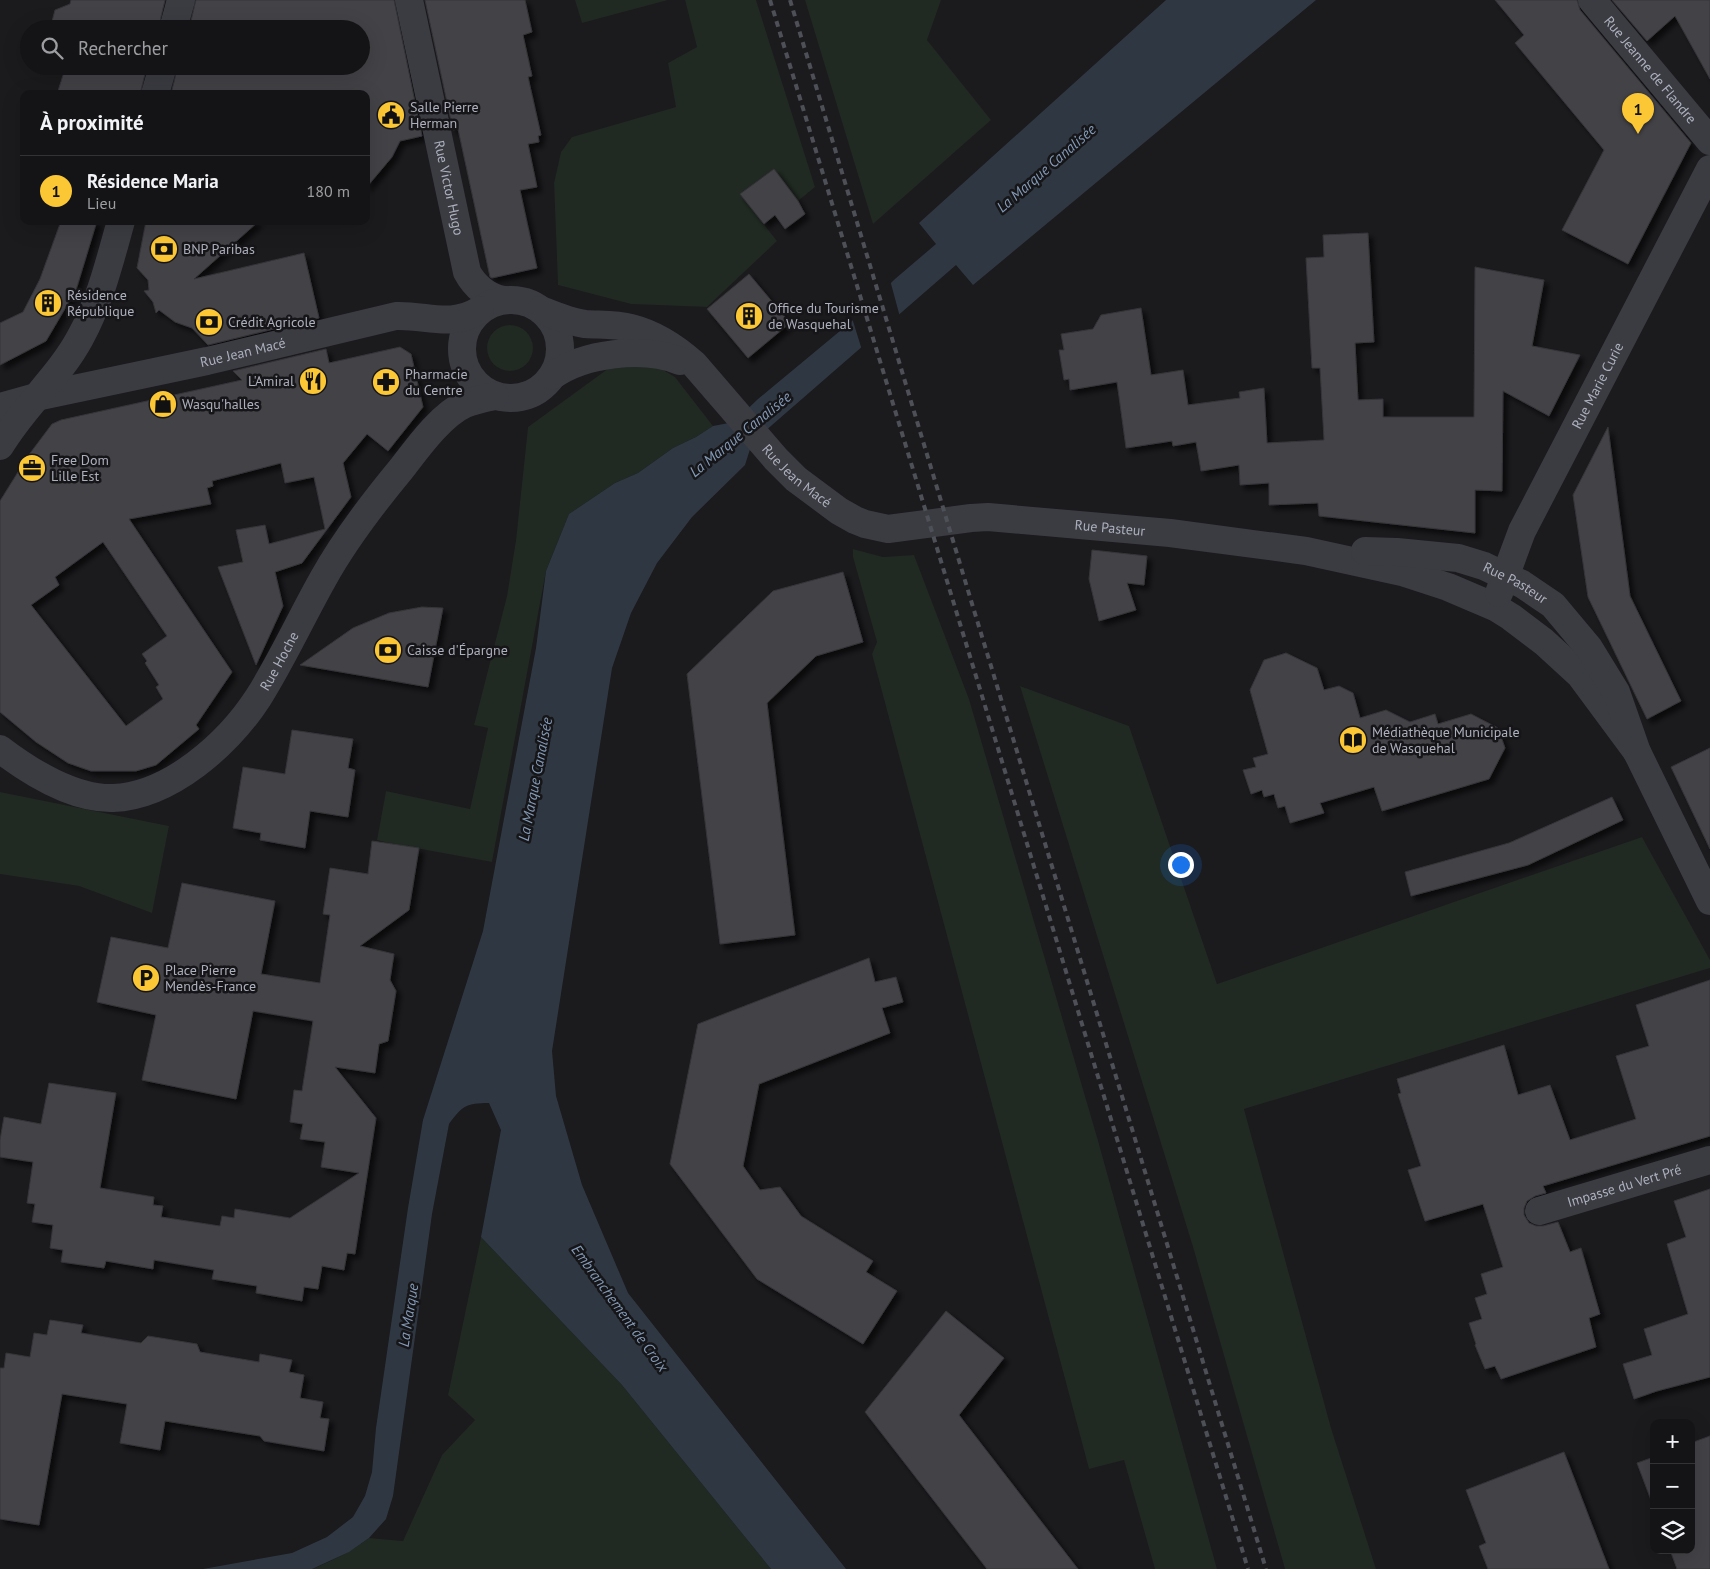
<!DOCTYPE html>
<html lang="fr">
<head>
<meta charset="utf-8">
<style>
  body { margin:0; font-family:"PT Sans",sans-serif; background:#212123; color:#f1f3f6 }
  .controls { position:absolute; right:15px; bottom:15px; display:grid; overflow:hidden; border-radius:10px; box-shadow:0 5px 20px #0002 }
  .controls button { width:45px; height:45px; display:grid; place-items:center; padding:0; border:0; border-bottom:1px solid #333335; background:#141416; color:#f1f3f6; font:25px sans-serif }
  .you { position:absolute; left:1180px; top:864px; width:18px; height:18px; margin:-12px; border:4px solid #fff; border-radius:50%; background:#1a73e8; box-shadow:0 0 0 8px #1a73e833 }
  .badge { display:grid; place-items:center; width:32px; height:32px; border-radius:50%; background:#fbc735; color:#111; font-size:16px; font-weight:700 }
  .pin { position:absolute; translate:-50% -41px; filter:drop-shadow(0 1px 2px #0008) }
  .pin::after { content:''; position:absolute; top:26px; width:18px; height:15px; background:inherit; clip-path:polygon(0 0,100% 0,50% 100%) }
  .list { margin:0; padding:0; list-style:none }
  h2 { display:flex; justify-content:space-between; align-items:center; height:65px; margin:0; padding:0 20px; font-size:21px }
  h2 small { font-size:16px; font-weight:400; color:#9d9ea1 }
  .list li { display:grid; grid-template-columns:32px 1fr auto; gap:15px; align-items:center; box-sizing:border-box; height:70px; padding:0 20px; border-top:1px solid #333335 }
  .list b { display:block; font-size:19px; white-space:nowrap }
  .list p { margin:0; font-size:16px; white-space:nowrap; color:#9d9ea1 }
  .list em { font-size:16px; font-style:normal; color:#9d9ea1 }
  .icon { flex:none; width:28px; height:28px; fill:none; stroke:currentColor; stroke-width:2; stroke-linecap:round; stroke-linejoin:round }
  .map { position:relative; flex:none; width:1710px; height:1569px; overflow:hidden }
  .search { position:absolute; background:#141416; box-shadow:0 5px 20px #0002; left:20px; top:20px; width:350px; height:55px; display:flex; align-items:center; gap:12px; box-sizing:border-box; padding:0 18px; border-radius:28px; color:#9d9ea1; font-size:19px }
  .panel { position:absolute; background:#141416; box-shadow:0 5px 20px #0002; left:20px; top:90px; width:350px; height:135px; border-radius:10px }
  .map>svg:first-child { display:block }
</style>
</head>
<body>
<div class="map">
<svg width="1710" height="1569" viewBox="0 0 1710 1569">
  <defs>
    <filter id="shadow"><feDropShadow dx="4.5" dy="4.5" stdDeviation="2.5" flood-color="#0009"/></filter>
  </defs>
  <rect width="100%" height="100%" fill="#1b1a1d"/>
  <g fill="#202922">
    <path d="M575 0H668L582 23Z"/>
    <path d="M685 0H756L815 187 798 201 774 169 740 194 777 241 707 307 631 304 558 285 554 183 561 152 572 137 676 107 668 63 697 47Z"/>
    <path d="M805 0H941L927 40 991 120 873 224Z"/>
    <circle cx="510" cy="348" r="23"/>
    <path d="M655 365 675 377 713 426 696 437 673 448 638 473 615 483 569 514 546 571 492 862 388 843 377 840 386 791 470 809 488 728 474 725 507 596 516 540 528 427 609 368Z"/>
    <path d="M853 549 883 557 914 555 969 699 1097 1137 1217 1569H1155L1124 1460 1089 1469 872 654 877 642 853 557Z"/>
    <path d="M1020 686 1129 726 1217 984 1642 837 1710 960V968L1244 1109 1331 1428 1376 1569H1285L1193 1247Z"/>
    <path d="M0 792 169 826 152 913 79 886 0 874Z"/>
    <path d="M481 1237 622 1385 771 1569H312C332 1561 352 1551 369 1538L403 1541 442 1455 475 1420 448 1395Z"/>
  </g>
  <path fill="#2f3842" d="M1166 0H1316L973 285 956 265 757 438 752 443 745 465 692 517 657 563 631 613 612 668 552 1051 556 1096 582 1185 628 1293 846 1569H771L622 1385 481 1237 501 1130 489 1103C466 1103 462 1106 449 1124L432 1214 393 1496 386 1519 369 1538 349 1552 312 1569H203L292 1553 327 1537 353 1517 365 1496 372 1472 376 1428 408 1208 423 1120 483 931 536 648 546 571 569 514 615 483 638 473 673 448 696 437 713 426 734 422 758 399 852 321 895 279 936 244 919 223Z"/>
  <path fill="#1b1a1d" d="M890 280 900 317 862 350 852 318Z"/>
  <g fill="#424247" stroke="#353439" fill-rule="evenodd" filter="url(#shadow)">
    <path d="M71 0H165L158 29H50L55 10 70 4Z"/>
    <path d="M196 0H394L422 136 400 141 392 157 366 188V94H171L178 66H361V29H189Z"/>
    <path d="M425 0H525L532 32 523 35 532 76 528 77 541 135 538 136 539 142 528 144 537 187 520 190 537 268 492 278 490 277 458 129 453 130Z"/>
    <path d="M1495 0H1577L1580 10 1691 143 1628 264 1562 230 1604 150 1515 43 1524 35Z"/>
    <path d="M1612 0H1710V79L1675 16 1647 41Z"/>
    <path d="M66 66H147L140 94H57Z"/>
    <path d="M774 169 798 201 805 214 785 229 775 215 764 224 740 194Z"/>
    <path d="M61 221H97L76 290 46 341 0 365V323L23 312 40 279Z"/>
    <path d="M146 221H259L194 279 304 253 319 318 208 345 192 328 175 322 159 310 156 313 153 302 144 291 149 290 148 280 137 268Z"/>
    <path d="M1368 233 1374 342 1355 343 1358 400 1383 399V417H1474L1475 267 1544 280 1532 346 1580 355 1549 416 1503 391 1502 491 1475 490V533L1319 516 1318 503 1269 505V483L1240 485 1239 465 1201 471 1196 442 1173 446 1172 441 1126 448 1117 382 1070 390 1069 379 1064 380 1059 350H1064L1061 334 1093 329 1101 315 1141 308 1151 375 1183 370 1188 405 1240 398 1239 392 1264 388 1267 443 1324 440 1320 368H1312L1306 258 1324 257 1323 235Z"/>
    <path d="M749 274 790 323 748 358 707 309Z"/>
    <path d="M400 347 411 354 423 407 388 451 367 434 343 463 351 497 302 563 275 572 283 606 256 665 218 567 243 562 236 530 265 525 269 544 325 529 314 477 285 483 281 463 212 481 213 486 207 488 211 504 129 519 232 672 196 725 199 729 156 765 136 771H91L68 763 36 742 0 712V501L28 456 52 424 61 420 242 380 233 371 326 349 329 363ZM103 542 167 636 142 654 147 661 145 663 159 685 156 687 163 699 126 726 31 605 59 585 55 577Z"/>
    <path d="M1608 427 1630 596 1681 701 1647 719 1588 597 1573 495Z"/>
    <path d="M1092 550 1147 556 1144 585 1127 583 1136 610 1099 621 1089 579Z"/>
    <path d="M843 572 863 642 816 656 767 703 795 935 720 944 687 674 773 591Z"/>
    <path d="M422 607 443 608 428 687 300 665 353 628 389 613Z"/>
    <path d="M1286 653 1317 668 1324 690 1339 686 1353 693 1360 718 1386 710 1410 722 1435 714 1438 724 1471 714 1498 728 1505 748 1489 779 1382 811 1374 787 1320 803 1324 813 1290 823 1285 806 1278 808 1274 794 1264 797 1262 790 1251 794 1243 770 1256 767 1253 758 1268 754 1250 690 1264 660Z"/>
    <path d="M292 730 353 739 348 768 355 770 348 817 310 811 305 848 260 840 261 833 233 828 243 767 285 774Z"/>
    <path d="M1710 748V849L1671 767Z"/>
    <path d="M1612 797 1623 820 1528 865 1411 896 1405 872 1509 843Z"/>
    <path d="M372 841 419 848 409 910 360 946 394 954 390 980 396 991 388 1041 379 1044 375 1073 335 1067 376 1118 355 1254 347 1253 344 1270 322 1266 318 1289 304 1287 302 1301 256 1293 257 1286 212 1279 214 1270 154 1260 153 1269 106 1261 104 1268 61 1262 63 1250 50 1248 53 1225 32 1222 35 1204 27 1203 33 1162 0 1157V1140L4 1117 41 1124 49 1083 116 1093 100 1188 154 1197 153 1205 163 1206 161 1217 220 1226 222 1216 234 1218 235 1209 290 1218 359 1173 321 1167 325 1142 300 1139 303 1124 290 1122 294 1090 302 1091 313 1021 253 1011 236 1099 142 1080 156 1015 97 1002 111 937 168 948 182 883 275 901 261 974 320 983 330 915 323 914 330 868 368 874Z"/>
    <path d="M869 958 875 982 896 977 903 1002 882 1008 890 1033 759 1084 743 1166 760 1190 780 1187 801 1216 873 1261 866 1272 897 1291 863 1344 757 1279 670 1164 698 1024Z"/>
    <path d="M1710 980V1136L1543 1186 1546 1193 1535 1196 1527 1201 1524 1208V1215L1529 1223 1536 1226H1543L1558 1222 1570 1252 1581 1248 1600 1314 1589 1318 1596 1347 1501 1379 1495 1366 1485 1369 1475 1345 1476 1344 1469 1323 1482 1319 1475 1298 1487 1294 1481 1274 1503 1267 1483 1204 1425 1221 1408 1170 1421 1166 1398 1094 1401 1093 1397 1079 1504 1045 1518 1095 1550 1085 1570 1140 1636 1119 1616 1056 1649 1046 1636 1005Z"/>
    <path d="M1710 1189V1377L1657 1391 1634 1399 1623 1364 1652 1355 1644 1329 1688 1314 1667 1244 1686 1237 1674 1201Z"/>
    <path d="M946 1311 1004 1358 959 1415 1078 1569H987L865 1412Z"/>
    <path d="M50 1320 83 1325 81 1333 141 1343 148 1336 197 1344 200 1352 259 1362 260 1354 292 1360 289 1372 304 1375 300 1398 323 1402 320 1418 329 1419 324 1451 264 1441 260 1436 165 1421 160 1450 120 1443 127 1404 62 1394 39 1525 0 1519V1368H4L6 1353 30 1357 34 1333 47 1335Z"/>
    <path d="M1710 1436V1569H1677L1670 1550H1691V1443Z"/>
    <path d="M1564 1452 1609 1569H1488L1479 1546 1486 1543 1466 1490Z"/>
    <path d="M1654 1457V1508L1637 1463Z"/>
  </g>
  <g fill="none" stroke-linecap="round" stroke-linejoin="round">
    <g stroke="#3b3c42" stroke-width="28">
      <path id="s1" d="M409 0 467 272C475 287 486 296 503 300"/>
      <path id="s2" d="M1592 0 1710 141"/>
      <path d="M173 29 181 0"/>
      <path d="M155 94 163 66"/>
      <circle cx="511" cy="349" r="49"/>
      <path id="s3" d="M541 310C556 316 570 322 585 324 601 325 616 324 631 328 655 334 676 348 694 364L776 459 796 479 839 511 855 520 865 524 888 529 971 518 988 517 1170 533 1306 551 1402 572 1448 587 1495 607 1511 617 1544 642 1580 675 1637 752"/>
      <path d="M552 376C584 353 644 346 680 361"/>
      <path id="s4" d="M0 407 36 397 207 361 396 316C428 315 450 328 480 310"/>
      <path d="M0 446C23 407 59 377 80 338 100 302 110 260 121 221"/>
      <path id="s5" d="M1365 551 1397 552 1458 558 1484 566 1522 584 1553 605 1589 648 1616 692 1637 752 1710 901"/>
      <path id="s6" d="M1499 593 1522 531 1710 169"/>
      <path id="s7" d="M0 749C30 772 74 799 113 798 170 796 228 744 258 698 282 660 301 618 323 579 345 539 373 503 402 468 418 447 441 415 465 404 475 400 485 398 495 396"/>
      <path id="s8" d="M1539 1211 1710 1160"/>
    </g>
    <g stroke="#4e5057" stroke-width="4" stroke-dasharray="6 5" stroke-linecap="butt">
      <path d="M770 0 1248 1569"/>
      <path d="M790 0 973 607 1266 1569"/>
    </g>
  </g>
  <defs>
    <symbol id="civic-disc" viewBox="-11 -11 22 22"><circle r="9.5" fill="#fbc735" stroke="#161518"/><path d="M-.6-6.5H3V-4.5H.6V-3L4-1V1h2V6H-6V1h2V-1L-.6-3ZM-1.2 2.5V6h2.4V2.5Z" fill="#111"/></symbol>
    <symbol id="bank-disc" viewBox="-11 -11 22 22"><circle r="9.5" fill="#fbc735" stroke="#161518"/><path d="M-6-4H6V4H-6ZM0-2.3a2.3 2.3 0 1 0 0 4.6a2.3 2.3 0 1 0 0-4.6Z" fill="#111"/></symbol>
    <symbol id="building-disc" viewBox="-11 -11 22 22"><circle r="9.5" fill="#fbc735" stroke="#161518"/><path d="M-4-6H4V6H1V3H-1V6H-4ZM-2.5-4.3h1.7v1.8h-1.7ZM.8-4.3h1.7v1.8H.8ZM-2.5-1h1.7V.8h-1.7ZM.8-1h1.7V.8H.8Z" fill="#111"/></symbol>
    <symbol id="restaurant-disc" viewBox="-11 -11 22 22"><circle r="9.5" fill="#fbc735" stroke="#161518"/><path d="M-5-6h1v4h1v-4h1v4h1v-4h1v5L-1.5 .5V6h-2V.5L-5-1ZM5-6V6H3V1.5H1.5Q1.5-4 5-6Z" fill="#111"/></symbol>
    <symbol id="pharmacy-disc" viewBox="-11 -11 22 22"><circle r="9.5" fill="#fbc735" stroke="#161518"/><path d="M-2-6h4v4h4v4h-4v4h-4v-4h-4v-4h4Z" fill="#111"/></symbol>
    <symbol id="shop-disc" viewBox="-11 -11 22 22"><circle r="9.5" fill="#fbc735" stroke="#161518"/><path d="M-5-2.5h2.3a2.7 3.5 0 0 1 5.4 0H5L5.5 6h-11ZM-1.5-2.5h3a1.5 2.3 0 0 0-3 0Z" fill="#111"/></symbol>
    <symbol id="office-disc" viewBox="-11 -11 22 22"><circle r="9.5" fill="#fbc735" stroke="#161518"/><path d="M-6-3h4V-5.5h4V-3h4V5H-6ZM-1-4.5V-3h2v-1.5ZM-6 0V1H6V0Z" fill="#111"/></symbol>
    <symbol id="library-disc" viewBox="-11 -11 22 22"><circle r="9.5" fill="#fbc735" stroke="#161518"/><path d="M-6-4Q-3-5.5-.7-3.5V5Q-3 3-6 4ZM6-4Q3-5.5 .7-3.5V5Q3 3 6 4Z" fill="#111"/></symbol>
    <symbol id="parking-disc" viewBox="-11 -11 22 22"><circle r="9.5" fill="#fbc735" stroke="#161518"/><path d="M-3.5-5.5H1a3.5 3.5 0 0 1 0 7H-1V5.5H-3.5ZM-1-3.4V-.6H.8a1.4 1.4 0 0 0 0-2.8Z" fill="#111"/></symbol>
  </defs>
  <g fill-rule="evenodd">
    <use href="#civic-disc" x="375" y="99" width="32" height="32"/>
    <use href="#bank-disc" x="148" y="233" width="32" height="32"/>
    <use href="#building-disc" x="32" y="287" width="32" height="32"/>
    <use href="#building-disc" x="733" y="300" width="32" height="32"/>
    <use href="#bank-disc" x="193" y="306" width="32" height="32"/>
    <use href="#restaurant-disc" x="297" y="365" width="32" height="32"/>
    <use href="#pharmacy-disc" x="370" y="366" width="32" height="32"/>
    <use href="#shop-disc" x="147" y="388" width="32" height="32"/>
    <use href="#office-disc" x="16" y="452" width="32" height="32"/>
    <use href="#bank-disc" x="372" y="634" width="32" height="32"/>
    <use href="#library-disc" x="1337" y="724" width="32" height="32"/>
    <use href="#parking-disc" x="130" y="962" width="32" height="32"/>
  </g>
  <g text-anchor="middle" dominant-baseline="central" stroke-width="5" stroke-linejoin="round" paint-order="stroke">
    <g font-size="14" fill="#adb0bd" stroke="#161518">
      <text stroke="none"><textPath href="#s2" startOffset="91">Rue Jeanne de Flandre</textPath></text>
      <text stroke="none"><textPath href="#s1" startOffset="192">Rue Victor Hugo</textPath></text>
      <text stroke="none"><textPath href="#s4" startOffset="249">Rue Jean Macé</textPath></text>
      <text stroke="none"><textPath href="#s6" startOffset="230">Rue Marie Curie</textPath></text>
      <text stroke="none"><textPath href="#s3" startOffset="318">Rue Jean Macé</textPath></text>
      <text stroke="none"><textPath href="#s3" startOffset="649">Rue Pasteur</textPath></text>
      <text stroke="none"><textPath href="#s5" startOffset="156">Rue Pasteur</textPath></text>
      <text stroke="none"><textPath href="#s7" startOffset="350">Rue Hoche</textPath></text>
      <text stroke="none"><textPath href="#s8" startOffset="89">Impasse du Vert Pré</textPath></text>
    </g>
    <g font-size="14" fill="#adb0bd" stroke="#161518" text-anchor="start">
      <text x="410" y="107">Salle Pierre<tspan x="410" dy="16">Herman</tspan></text>
      <text x="183" y="249">BNP Paribas</text>
      <text x="67" y="295">Résidence<tspan x="67" dy="16">République</tspan></text>
      <text x="768" y="308">Office du Tourisme<tspan x="768" dy="16">de Wasquehal</tspan></text>
      <text x="228" y="322">Crédit Agricole</text>
      <text x="405" y="374">Pharmacie<tspan x="405" dy="16">du Centre</tspan></text>
      <text x="294" y="381" text-anchor="end">L'Amiral</text>
      <text x="182" y="404">Wasqu'halles</text>
      <text x="51" y="460">Free Dom<tspan x="51" dy="16">Lille Est</tspan></text>
      <text x="407" y="650">Caisse d'Épargne</text>
      <text x="1372" y="732">Médiathèque Municipale<tspan x="1372" dy="16">de Wasquehal</tspan></text>
      <text x="165" y="970">Place Pierre<tspan x="165" dy="16">Mendès-France</tspan></text>
    </g>
    <g font-size="15" font-style="italic" fill="#839bb9" stroke="#161518">
      <text transform="translate(1046 168) rotate(-41)">La Marque Canalisée</text>
      <text transform="translate(740 434) rotate(-39)">La Marque Canalisée</text>
      <text transform="translate(535 779) rotate(-79)">La Marque Canalisée</text>
      <text transform="translate(620 1308) rotate(54)">Embranchement de Croix</text>
      <text transform="translate(408 1315) rotate(-81)">La Marque</text>
    </g>
  </g>
</svg>
<div class="controls">
<button>+</button>
<button>−</button>
<button><svg class="icon" aria-label="layers" viewBox="0 0 24 24"><path d="M12 4l9 5-9 5-9-5zM3 14l9 5 9-5"/></svg></button>
</div>
<div class="you"></div>
<div class="pin badge" style="left:1638px;top:134px">1</div>
<div class="search"><svg class="icon" aria-label="search" viewBox="0 0 24 24"><circle cx="10" cy="10" r="6"/><path d="M15 15l6 6"/></svg>Rechercher</div>
<section class="panel">
<h2>À proximité<small></small></h2>
<ul class="list">
<li><span class="badge">1</span><div><b>Résidence Maria</b><p>Lieu</p></div><em>180 m</em></li>
</ul>
</section>
</div>
</body>
</html>
